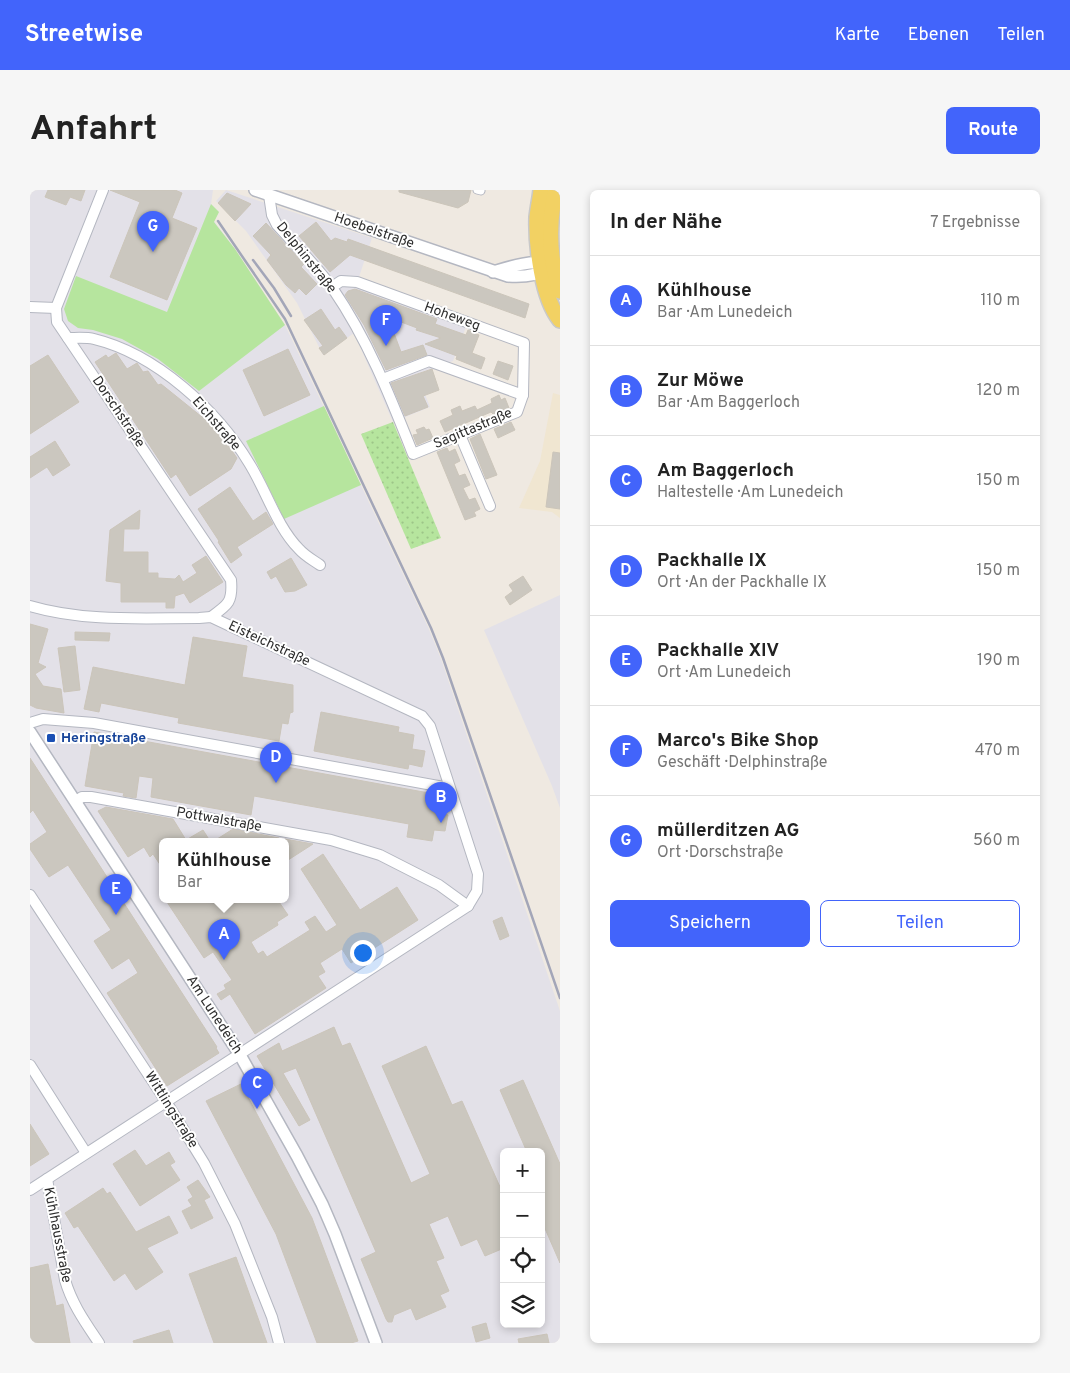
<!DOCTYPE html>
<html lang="de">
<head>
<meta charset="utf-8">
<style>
  body { margin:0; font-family:Overpass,sans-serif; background:#f6f6f6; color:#222 }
  .controls { position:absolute; right:15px; bottom:15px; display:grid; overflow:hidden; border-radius:8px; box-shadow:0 2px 8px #0003 }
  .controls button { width:45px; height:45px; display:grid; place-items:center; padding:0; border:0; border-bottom:1px solid #e0e0e0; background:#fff; color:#222; font:25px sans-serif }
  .you { position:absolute; left:332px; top:762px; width:18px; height:18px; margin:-12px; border:4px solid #fff; border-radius:50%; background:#1a73e8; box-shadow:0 0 0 8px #1a73e833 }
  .badge { display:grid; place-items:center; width:32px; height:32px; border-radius:50%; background:#4264fb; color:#fff; font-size:16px; font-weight:700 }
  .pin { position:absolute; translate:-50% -41px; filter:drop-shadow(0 1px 2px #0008) }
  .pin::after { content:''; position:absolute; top:26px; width:18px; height:15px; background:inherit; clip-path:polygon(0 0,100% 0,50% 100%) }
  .popup { position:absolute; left:129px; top:648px; width:130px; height:65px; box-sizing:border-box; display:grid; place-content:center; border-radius:8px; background:#fff; filter:drop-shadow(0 1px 4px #0005); font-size:16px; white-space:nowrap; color:#767676 }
  .popup b { font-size:19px; color:#222 }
  .popup::after { content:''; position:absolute; left:50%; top:100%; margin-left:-10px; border:10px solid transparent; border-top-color:#fff }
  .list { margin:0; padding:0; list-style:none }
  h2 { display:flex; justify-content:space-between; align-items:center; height:65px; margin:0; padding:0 20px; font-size:21px }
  h2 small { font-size:16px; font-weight:400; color:#767676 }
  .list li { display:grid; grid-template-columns:32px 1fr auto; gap:15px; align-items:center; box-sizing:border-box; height:90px; padding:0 20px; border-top:1px solid #e0e0e0 }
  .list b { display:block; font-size:19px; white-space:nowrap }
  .list p { margin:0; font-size:16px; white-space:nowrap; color:#767676 }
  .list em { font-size:16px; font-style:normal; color:#767676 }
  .actions { display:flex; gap:10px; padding:15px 20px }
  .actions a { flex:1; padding:11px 0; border:1px solid #4264fb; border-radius:8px; text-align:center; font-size:18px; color:#4264fb }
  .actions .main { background:#4264fb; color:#fff }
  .icon { flex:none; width:28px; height:28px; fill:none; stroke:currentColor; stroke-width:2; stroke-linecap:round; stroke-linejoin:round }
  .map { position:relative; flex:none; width:530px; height:1153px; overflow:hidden; border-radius:8px }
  header { display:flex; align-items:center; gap:30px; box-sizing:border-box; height:70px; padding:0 25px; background:#4264fb; color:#fff }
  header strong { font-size:24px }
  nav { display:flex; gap:28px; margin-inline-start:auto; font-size:18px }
  .intro { display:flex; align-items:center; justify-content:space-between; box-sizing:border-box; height:120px; padding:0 30px }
  h1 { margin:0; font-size:35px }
  .button { padding:12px 22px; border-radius:8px; background:#4264fb; color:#fff; font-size:18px; font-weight:700 }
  main { display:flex; gap:30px; padding:0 30px }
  aside { flex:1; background:#fff; border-radius:8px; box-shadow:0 2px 8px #0003 }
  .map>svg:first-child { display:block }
</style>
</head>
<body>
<header>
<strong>Streetwise</strong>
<nav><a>Karte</a><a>Ebenen</a><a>Teilen</a></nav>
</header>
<div class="intro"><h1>Anfahrt</h1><a class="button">Route</a></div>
<main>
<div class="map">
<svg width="530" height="1153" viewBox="0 0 530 1153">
  <defs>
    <pattern id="garden-dots" width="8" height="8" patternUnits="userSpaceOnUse" patternTransform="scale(1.25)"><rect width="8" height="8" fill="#b6e59e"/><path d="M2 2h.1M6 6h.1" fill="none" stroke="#9dc588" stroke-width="1.8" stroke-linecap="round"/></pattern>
  </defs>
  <rect width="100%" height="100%" fill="#efe9e1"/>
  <g fill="#e3e1e8" fill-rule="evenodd">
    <path d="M0 0H183L181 14 189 22 184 31 205 59 255 135 398 437 411 469 530 821V1153H0ZM133 651H255V709H133ZM474 962H511V1134H474Z"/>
    <path d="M196 0 342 48 326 96 436 137 423 171 387 184 400 217 363 232 324 143 293 165 267 113 216 41 186 11Z"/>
    <path d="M530 405V618L522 596 454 440Z"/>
  </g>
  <path fill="#f0e6d1" d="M523 203 530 205V328L522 322 489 318 510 271Z"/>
  <g fill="#b6e59e">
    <path d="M181 14 189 22 184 32 205 59 255 135 169 201 128 169 92 149 63 140 48 138 38 131 34 119 46 86 137 122Z"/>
    <path d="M294 216 331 295 254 329 216 251Z"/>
  </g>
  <path fill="url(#garden-dots)" d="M363 232 411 348 381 359 331 244Z"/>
  <g fill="#cbc7bf" stroke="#cbc5ba">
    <path d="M18 0H55L51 11 40 7 36 15 15 7Z"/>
    <path d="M80 0H145L152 3 142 28 167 38 137 110 80 87 110 12Z"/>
    <path d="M369 0H441L438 12 428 18 369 2Z"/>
    <path d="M197 3 221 14 205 31 188 13Z"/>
    <path d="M286 32 301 51 305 48 317 52 318 49 499 114 495 128 320 65 300 82 269 46Z"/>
    <path d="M236 33 274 74 271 77 287 94 276 105 269 98 265 103 256 95 237 70 241 65 223 46Z"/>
    <path d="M325 99 407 129 405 134 436 145 438 140 449 145 442 163 455 168 451 179 426 169 427 166 395 154 411 148 386 140 387 138 358 127 371 162 393 155 397 165 356 180 334 135 315 105 318 101Z"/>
    <path d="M291 119 305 140 309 137 317 148 294 165 289 158 293 156 274 130Z"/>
    <path d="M258 159 280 205 234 226 213 180Z"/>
    <path d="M86 163 97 179 107 173 113 182 118 181 128 195 131 194 177 231 195 251 207 268 201 279 160 306 146 284 141 288 65 172 76 165 78 168Z"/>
    <path d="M18 165 49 212 0 244V176Z"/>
    <path d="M468 171 483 176 478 190 463 184Z"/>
    <path d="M402 179 409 200 393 206 398 217 375 226 361 193Z"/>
    <path d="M469 205 471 210 475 208 479 218 463 224 461 222 415 242 410 231 423 225 421 220 430 216 432 221 445 216 447 220 462 213 461 209Z"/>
    <path d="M481 232 485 240 468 248 464 239Z"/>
    <path d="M394 237 396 240 399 239 403 248 387 255 383 245 388 244 386 240Z"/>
    <path d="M450 244 467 285 456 289 440 249Z"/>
    <path d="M25 251 40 275 23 286 17 277 0 288V267Z"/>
    <path d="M417 258 419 262 425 259 430 271 424 274 429 286 435 284 440 295 433 298 439 310 445 308 450 319 444 322 446 326 435 330 407 262Z"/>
    <path d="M523 262 530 263V319L516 317Z"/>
    <path d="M200 297 223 331 236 322 243 334 207 357 212 365 201 373 188 352 189 351 168 319Z"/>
    <path d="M110 320 109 339H94L93 362H118V383H128V388L145 389 149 385 153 392 167 383 162 375 176 366 193 392 160 413 154 403 145 406 144 418H136V412H91V393L76 391 80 340Z"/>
    <path d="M261 368 277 395 265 401 255 402 246 386 241 389 237 382Z"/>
    <path d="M493 386 502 400 480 415 475 407 483 401 479 395Z"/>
    <path d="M0 434 18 439 8 473 16 477 5 484 13 496 31 499 34 523 6 518 0 515Z"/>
    <path d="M45 442 80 443 79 451 45 450Z"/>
    <path d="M163 447 217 456 212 487 263 495V522L260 523 258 534 252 533 249 551 148 533 149 528 71 513 69 522 54 519 63 477 155 495Z"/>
    <path d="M45 456 50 500 34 502 28 458Z"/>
    <path d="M291 522 369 537 368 542 384 545 382 559 395 561 392 577 379 574 378 579 284 561Z"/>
    <path d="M64 542 410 605 407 623 418 625 415 641 404 640 402 651 377 647 379 634 224 606 221 625 121 607 123 588 109 586 106 608 93 606 94 603 55 596Z"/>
    <path d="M0 568 187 857 186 858 189 863 137 896 77 803 108 783 99 768 82 779 64 751 81 740 38 675 19 687 0 659V654L17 642 3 620 0 623Z"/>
    <path d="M76 617 143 629 156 650 173 640 180 651H133V679L123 664 120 667 114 657 98 667 68 621Z"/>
    <path d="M203 639 249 648 248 651H184Z"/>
    <path d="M255 649 283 654 255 672Z"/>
    <path d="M293 664 330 720 367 697 388 730 321 773 312 759 290 773 295 782 288 786 296 798 225 844 200 804 191 810 187 804 196 799 194 795 202 790 183 762 174 768 135 709H247L258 725 247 732 248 735 221 752 228 764 233 761 237 767 280 740 275 732 285 726 296 742 307 735 271 679Z"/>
    <path d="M472 727 479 746 470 750 463 731Z"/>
    <path d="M304 837 312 856 320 853 381 993 400 984 352 876 396 856 422 915 432 911 474 1006V1058L455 1066 447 1049 431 1056 418 1026 399 1034 414 1068 406 1071 419 1101 410 1105 416 1117 386 1130 381 1118 364 1125 362 1132H358L356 1129 331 1069 346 1062 266 878 253 883 280 930 269 936 227 866 249 853 252 861Z"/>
    <path d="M493 890 530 974V1073L513 1034 511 1035V962H497L470 900Z"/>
    <path d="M211 894 282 1028 328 1151 321 1153H287L246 1044 176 911Z"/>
    <path d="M0 934 19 964 0 976Z"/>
    <path d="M105 960 116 976 139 962 145 972 140 975 150 990 110 1016 83 974Z"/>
    <path d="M168 990 180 1007 174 1010 183 1028 161 1039 152 1021 162 1016 158 1010 163 1007 157 997Z"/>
    <path d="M73 998 77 1004 80 1002 106 1042 139 1026 148 1043 117 1058 133 1082 106 1100 95 1083 84 1091 48 1036 44 1038 35 1023Z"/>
    <path d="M206 1067 233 1142 237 1153H184L159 1084Z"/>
    <path d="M18 1074 26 1116 33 1114 40 1153H0V1078Z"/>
    <path d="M456 1133 460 1148 446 1152 442 1137Z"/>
    <path d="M139 1140 143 1153H104L103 1151Z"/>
    <path d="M517 1144 519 1153H489L488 1149Z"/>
  </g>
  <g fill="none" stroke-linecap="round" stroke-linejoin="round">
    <defs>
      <path id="pedestrian" d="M447 0 451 1"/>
      <g id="minor">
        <path d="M73 0 26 118 27 132 201 390C203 412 198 415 181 427"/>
        <path d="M239 5 242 25 247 35C265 55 287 76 303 99 338 150 360 206 383 264L487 222 493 205 494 153 327 92 311 91 302 97"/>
        <path d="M0 117 26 118"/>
        <path d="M38 148C46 148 56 147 64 149 126 164 187 220 219 273 236 300 247 337 269 359 275 366 283 370 290 375"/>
        <path d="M353 189 399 171 493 205"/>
        <path d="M430 245 460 316"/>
        <path d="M0 416C54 432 113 428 169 428L181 427 392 526 400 536 448 684 447 701 438 716 0 1000"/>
        <path d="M0 533 13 529 64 533 419 598"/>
        <path d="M46 611 52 607H61L301 650 350 665 409 695 438 716"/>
        <path d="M0 705 137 913 174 973 205 1034 242 1127 249 1153"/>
        <path d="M0 875 56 963"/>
        <path d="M17 989 35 1090C42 1114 55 1132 69 1153"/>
      </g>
      <g id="tertiary">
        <path d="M225 0 478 86C491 87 506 86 518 79"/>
        <path d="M463 82C480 77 500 70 517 74"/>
        <path d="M0 542 210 865 267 966 292 1014 305 1044 346 1153"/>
      </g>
      <g id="primary">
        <path d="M511 0C510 9 508 18 507 27 506 56 512 108 530 130"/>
        <path d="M526 0C518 33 519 68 530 101"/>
      </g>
    </defs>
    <use href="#pedestrian" stroke="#b4b7c1" stroke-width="9"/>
    <use href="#minor" stroke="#b4b7c1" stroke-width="12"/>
    <use href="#tertiary" stroke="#b4b7c1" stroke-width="14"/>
    <use href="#primary" stroke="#c9c9c9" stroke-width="18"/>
    <use href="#pedestrian" stroke="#fff" stroke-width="7"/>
    <use href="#minor" stroke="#fff" stroke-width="10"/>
    <use href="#tertiary" stroke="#fff" stroke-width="11"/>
    <use href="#primary" stroke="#f2d163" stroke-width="15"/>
    <g stroke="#a3a6b8" stroke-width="2.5">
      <path d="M188 31 255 129 401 438 413 468 530 808"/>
      <path d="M223 70 244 98 261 126"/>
    </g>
  </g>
  <rect fill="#1a4fb4" stroke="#fff" stroke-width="2" x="16" y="543" width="10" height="10" rx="2.5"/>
  <g text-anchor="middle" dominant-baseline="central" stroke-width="4" stroke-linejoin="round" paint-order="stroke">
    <g font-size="14" fill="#2e2e2e" stroke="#fff">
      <text transform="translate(344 41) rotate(19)">Hoebelstraße</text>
      <text transform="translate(276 68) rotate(51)">Delphinstraße</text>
      <text transform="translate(422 127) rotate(20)">Hoheweg</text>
      <text transform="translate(88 222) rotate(56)">Dorschstraße</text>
      <text transform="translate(186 234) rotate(49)">Eichstraße</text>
      <text transform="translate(443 239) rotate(-23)">Sagittastraße</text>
      <text transform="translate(239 454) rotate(25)">Eisteichstraße</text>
      <text transform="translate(189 630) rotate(10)">Pottwalstraße</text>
      <text transform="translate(184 825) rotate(57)">Am Lunedeich</text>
      <text transform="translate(141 920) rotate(58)">Wittlingstraße</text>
      <text transform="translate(27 1045) rotate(79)">Kühlhausstraße</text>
    </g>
    <g font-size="14" font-weight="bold" fill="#164399" stroke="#fff" text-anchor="start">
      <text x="31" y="548">Heringstraße</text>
    </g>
  </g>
</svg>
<div class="controls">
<button>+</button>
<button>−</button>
<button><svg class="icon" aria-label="locate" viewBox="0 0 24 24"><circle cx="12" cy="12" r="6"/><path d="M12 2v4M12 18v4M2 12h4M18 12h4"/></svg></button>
<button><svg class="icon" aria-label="layers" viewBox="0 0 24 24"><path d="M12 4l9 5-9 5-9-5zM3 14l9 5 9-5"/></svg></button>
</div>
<div class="you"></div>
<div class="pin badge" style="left:194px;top:770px">A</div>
<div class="popup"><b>Kühlhouse</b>Bar</div>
<div class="pin badge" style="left:411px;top:633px">B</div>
<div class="pin badge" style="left:227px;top:919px">C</div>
<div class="pin badge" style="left:246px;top:593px">D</div>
<div class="pin badge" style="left:86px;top:725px">E</div>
<div class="pin badge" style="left:356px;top:156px">F</div>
<div class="pin badge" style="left:123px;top:62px">G</div>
</div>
<aside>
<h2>In der Nähe<small>7 Ergebnisse</small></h2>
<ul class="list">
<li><span class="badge">A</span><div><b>Kühlhouse</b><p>Bar · Am Lunedeich</p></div><em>110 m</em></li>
<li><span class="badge">B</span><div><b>Zur Möwe</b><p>Bar · Am Baggerloch</p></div><em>120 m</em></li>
<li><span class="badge">C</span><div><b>Am Baggerloch</b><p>Haltestelle · Am Lunedeich</p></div><em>150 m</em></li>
<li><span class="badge">D</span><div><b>Packhalle IX</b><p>Ort · An der Packhalle IX</p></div><em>150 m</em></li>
<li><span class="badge">E</span><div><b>Packhalle XIV</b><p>Ort · Am Lunedeich</p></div><em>190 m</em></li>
<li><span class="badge">F</span><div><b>Marco's Bike Shop</b><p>Geschäft · Delphinstraße</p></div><em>470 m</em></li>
<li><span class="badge">G</span><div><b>müllerditzen AG</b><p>Ort · Dorschstraße</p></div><em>560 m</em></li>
</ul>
<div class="actions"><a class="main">Speichern</a><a>Teilen</a></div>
</aside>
</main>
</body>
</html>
